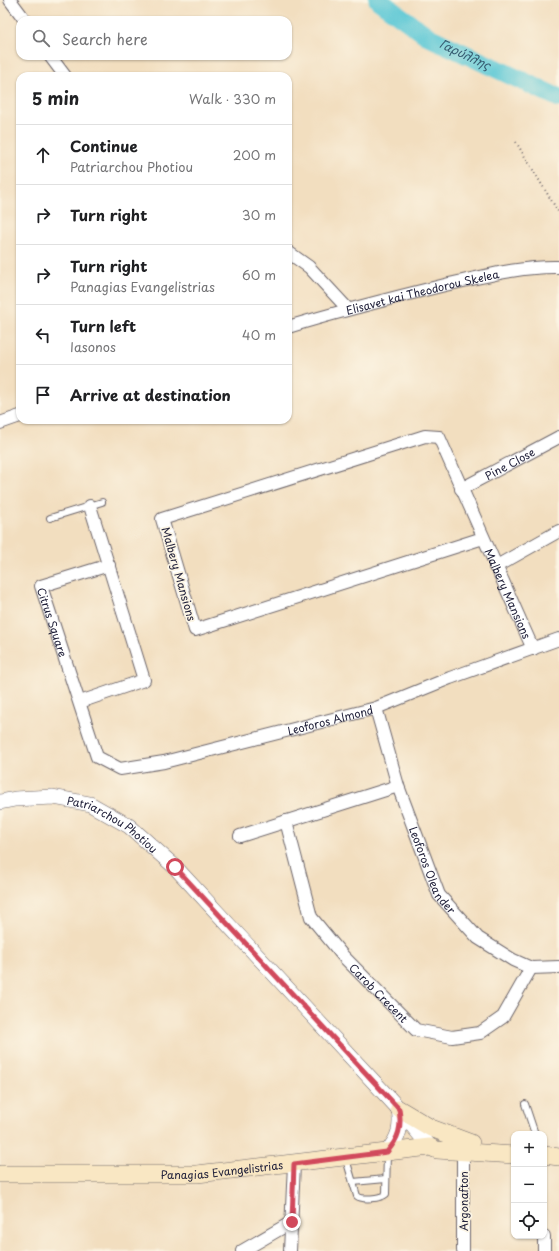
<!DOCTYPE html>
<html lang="en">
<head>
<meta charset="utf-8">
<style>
  body { margin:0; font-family:"Playpen Sans",sans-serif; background:#f6f6f6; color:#202124 }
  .controls { position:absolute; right:12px; bottom:12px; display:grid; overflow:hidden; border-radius:8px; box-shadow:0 1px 3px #0004 }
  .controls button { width:36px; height:36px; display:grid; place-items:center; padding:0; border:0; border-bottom:1px solid #e0e0e0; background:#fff; color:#202124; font:20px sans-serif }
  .stop { position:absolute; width:12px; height:12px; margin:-9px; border:3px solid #d1495b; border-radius:50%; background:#fff }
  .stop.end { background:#d1495b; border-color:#fff; box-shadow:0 1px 4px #0008 }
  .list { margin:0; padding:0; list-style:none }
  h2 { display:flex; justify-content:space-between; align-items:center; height:52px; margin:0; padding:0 16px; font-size:17px }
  h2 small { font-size:13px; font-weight:400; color:#757577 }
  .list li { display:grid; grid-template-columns:26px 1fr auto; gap:12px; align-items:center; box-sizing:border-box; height:60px; padding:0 16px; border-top:1px solid #e0e0e0 }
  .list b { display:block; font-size:15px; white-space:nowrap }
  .list p { margin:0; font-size:13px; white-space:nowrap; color:#757577 }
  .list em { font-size:13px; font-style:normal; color:#757577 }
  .icon { flex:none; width:22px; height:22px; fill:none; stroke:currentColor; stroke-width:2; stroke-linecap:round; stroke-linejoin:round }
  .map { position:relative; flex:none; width:559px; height:1251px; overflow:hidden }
  .search { position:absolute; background:#fff; box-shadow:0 1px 3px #0004; left:16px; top:16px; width:276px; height:44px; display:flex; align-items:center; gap:10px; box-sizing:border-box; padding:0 14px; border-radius:12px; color:#757577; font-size:15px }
  .panel { position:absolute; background:#fff; box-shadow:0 1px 3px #0004; left:16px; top:72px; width:276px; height:352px; border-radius:12px }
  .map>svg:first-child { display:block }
</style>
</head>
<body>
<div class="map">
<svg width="559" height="1251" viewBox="0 0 559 1251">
  <rect width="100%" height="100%" fill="#fcf5e5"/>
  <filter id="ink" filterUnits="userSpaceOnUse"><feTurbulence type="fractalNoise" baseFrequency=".025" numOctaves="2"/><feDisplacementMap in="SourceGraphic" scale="8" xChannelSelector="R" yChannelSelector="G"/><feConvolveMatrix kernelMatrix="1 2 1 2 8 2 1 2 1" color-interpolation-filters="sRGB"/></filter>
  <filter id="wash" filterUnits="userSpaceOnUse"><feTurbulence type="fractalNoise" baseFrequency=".012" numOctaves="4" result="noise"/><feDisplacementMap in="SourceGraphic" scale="16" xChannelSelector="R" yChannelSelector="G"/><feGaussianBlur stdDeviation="0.9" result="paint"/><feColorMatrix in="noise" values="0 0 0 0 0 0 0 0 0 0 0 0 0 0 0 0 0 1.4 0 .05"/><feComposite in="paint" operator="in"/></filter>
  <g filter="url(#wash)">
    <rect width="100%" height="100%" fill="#f2debf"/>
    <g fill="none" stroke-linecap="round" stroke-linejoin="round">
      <path stroke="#5cc8d5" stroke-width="19" id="s1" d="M378 0 429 37 559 98"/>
    </g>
  </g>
  <g filter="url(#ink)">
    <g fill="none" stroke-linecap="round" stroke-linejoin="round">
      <defs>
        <g id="service">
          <path d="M50 518 102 502"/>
          <path d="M525 1104 535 1134"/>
          <path d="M346 1159 357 1196C362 1200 380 1199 386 1194L387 1153"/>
          <path d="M353 1182 386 1179"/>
        </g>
        <g id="minor">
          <path d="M10 0 25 20"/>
          <path d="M50 56 65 76"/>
          <path d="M288 252 309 267 347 308"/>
          <path id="s2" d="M288 327C340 311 392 298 445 285 482 277 520 266 559 267"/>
          <path d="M0 423 20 416"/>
          <path id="s3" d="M461 489 559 437"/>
          <path id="s4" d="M483 538 195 630 162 519 425 436 439 437 533 649"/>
          <path id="s5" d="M109 565 41 586 97 757 120 769 164 762 376 708 450 678 559 639"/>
          <path d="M495 567 559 531"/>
          <path d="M80 702 144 680 90 506"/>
          <path id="s6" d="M376 708 398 786 439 895 478 938 513 960 531 968 559 967"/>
          <path id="s7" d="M286 821 311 917 343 956 416 1030 452 1037 480 1033 503 1017 531 968"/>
          <path d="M240 836 398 786"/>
          <path d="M544 1236V1251"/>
          <path d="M242 1251 292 1222"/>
          <path d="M290 1251 294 1164"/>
          <path d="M463 1251V1150"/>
        </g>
        <g id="tertiary">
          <path id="s8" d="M0 802 15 799 53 797 90 804 129 826 175 867 399 1109 430 1147"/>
          <path d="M387 1152C399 1138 402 1127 399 1109"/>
        </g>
        <g id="secondary">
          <path d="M399 1109 431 1128 471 1143"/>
          <path d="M544 1155 559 1157"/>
          <path id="s9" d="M0 1174H197L430 1147 437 1150 514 1155"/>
        </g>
      </defs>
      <use href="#service" stroke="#6b6469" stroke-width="8"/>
      <use href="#minor" stroke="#6b6469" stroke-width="14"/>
      <use href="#tertiary" stroke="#6b6469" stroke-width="16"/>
      <use href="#secondary" stroke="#6b6469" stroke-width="18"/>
      <path stroke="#6b6469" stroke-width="2" stroke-dasharray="1 3" stroke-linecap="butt" d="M516 142 559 213"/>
      <use href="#service" stroke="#fff" stroke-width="6"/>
      <use href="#minor" stroke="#fff" stroke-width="12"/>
      <use href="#tertiary" stroke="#fff" stroke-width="15"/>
      <use href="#secondary" stroke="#f9e7c3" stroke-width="17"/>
    </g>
  </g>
  <g fill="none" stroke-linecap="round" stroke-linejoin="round" filter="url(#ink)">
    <path stroke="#d1495b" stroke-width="5" d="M175 867 399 1109C402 1127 399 1138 387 1152L294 1164 292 1222"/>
  </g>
  <g text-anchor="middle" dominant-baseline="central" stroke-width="3.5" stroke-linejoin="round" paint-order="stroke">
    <g font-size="11" fill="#22223b" stroke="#fcf5e5">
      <text stroke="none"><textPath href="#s2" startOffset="139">Elisavet kai Theodorou Skelea</textPath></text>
      <text stroke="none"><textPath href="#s3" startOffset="55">Pine Close</textPath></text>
      <text transform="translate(179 574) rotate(74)">Malbery Mansions</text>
      <text stroke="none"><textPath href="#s4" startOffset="879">Malbery Mansions</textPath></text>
      <text stroke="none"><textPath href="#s5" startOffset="109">Citrus Square</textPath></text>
      <text stroke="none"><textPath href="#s5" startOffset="493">Leoforos Almond</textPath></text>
      <text stroke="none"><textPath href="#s8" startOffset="120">Patriarchou Photiou</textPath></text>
      <text stroke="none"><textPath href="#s6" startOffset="172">Leoforos Oleander</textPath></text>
      <text stroke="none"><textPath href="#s7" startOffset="201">Carob Crecent</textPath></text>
      <text stroke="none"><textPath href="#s9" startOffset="222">Panagias Evangelistrias</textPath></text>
      <text transform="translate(463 1201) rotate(-90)">Argonafton</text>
    </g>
    <g font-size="12" font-style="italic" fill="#365c71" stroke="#fcf5e5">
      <text stroke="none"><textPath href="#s1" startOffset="103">Γαρύλλης</textPath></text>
    </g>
  </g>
</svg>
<div class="controls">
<button>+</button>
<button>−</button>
<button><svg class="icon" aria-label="locate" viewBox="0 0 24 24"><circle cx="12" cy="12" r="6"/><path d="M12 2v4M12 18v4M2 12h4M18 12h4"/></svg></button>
</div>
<div class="stop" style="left:175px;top:867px"></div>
<div class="stop end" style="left:292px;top:1222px"></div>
<div class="search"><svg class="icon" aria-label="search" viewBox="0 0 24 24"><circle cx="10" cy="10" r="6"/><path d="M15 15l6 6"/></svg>Search here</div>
<section class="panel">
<h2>5 min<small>Walk · 330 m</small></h2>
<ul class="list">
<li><svg class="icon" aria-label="ahead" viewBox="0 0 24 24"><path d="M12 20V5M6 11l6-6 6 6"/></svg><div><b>Continue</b><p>Patriarchou Photiou</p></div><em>200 m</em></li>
<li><svg class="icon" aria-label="right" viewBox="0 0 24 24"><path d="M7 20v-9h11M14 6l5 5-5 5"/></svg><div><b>Turn right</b></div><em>30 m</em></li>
<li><svg class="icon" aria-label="right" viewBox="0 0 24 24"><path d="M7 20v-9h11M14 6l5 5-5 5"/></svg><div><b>Turn right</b><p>Panagias Evangelistrias</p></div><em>60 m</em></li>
<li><svg class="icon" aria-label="left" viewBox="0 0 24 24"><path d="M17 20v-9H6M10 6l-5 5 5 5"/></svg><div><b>Turn left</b><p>Iasonos</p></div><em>40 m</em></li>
<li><svg class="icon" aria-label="arrive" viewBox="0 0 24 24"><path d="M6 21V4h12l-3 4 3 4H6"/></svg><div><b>Arrive at destination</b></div></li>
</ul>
</section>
</div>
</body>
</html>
